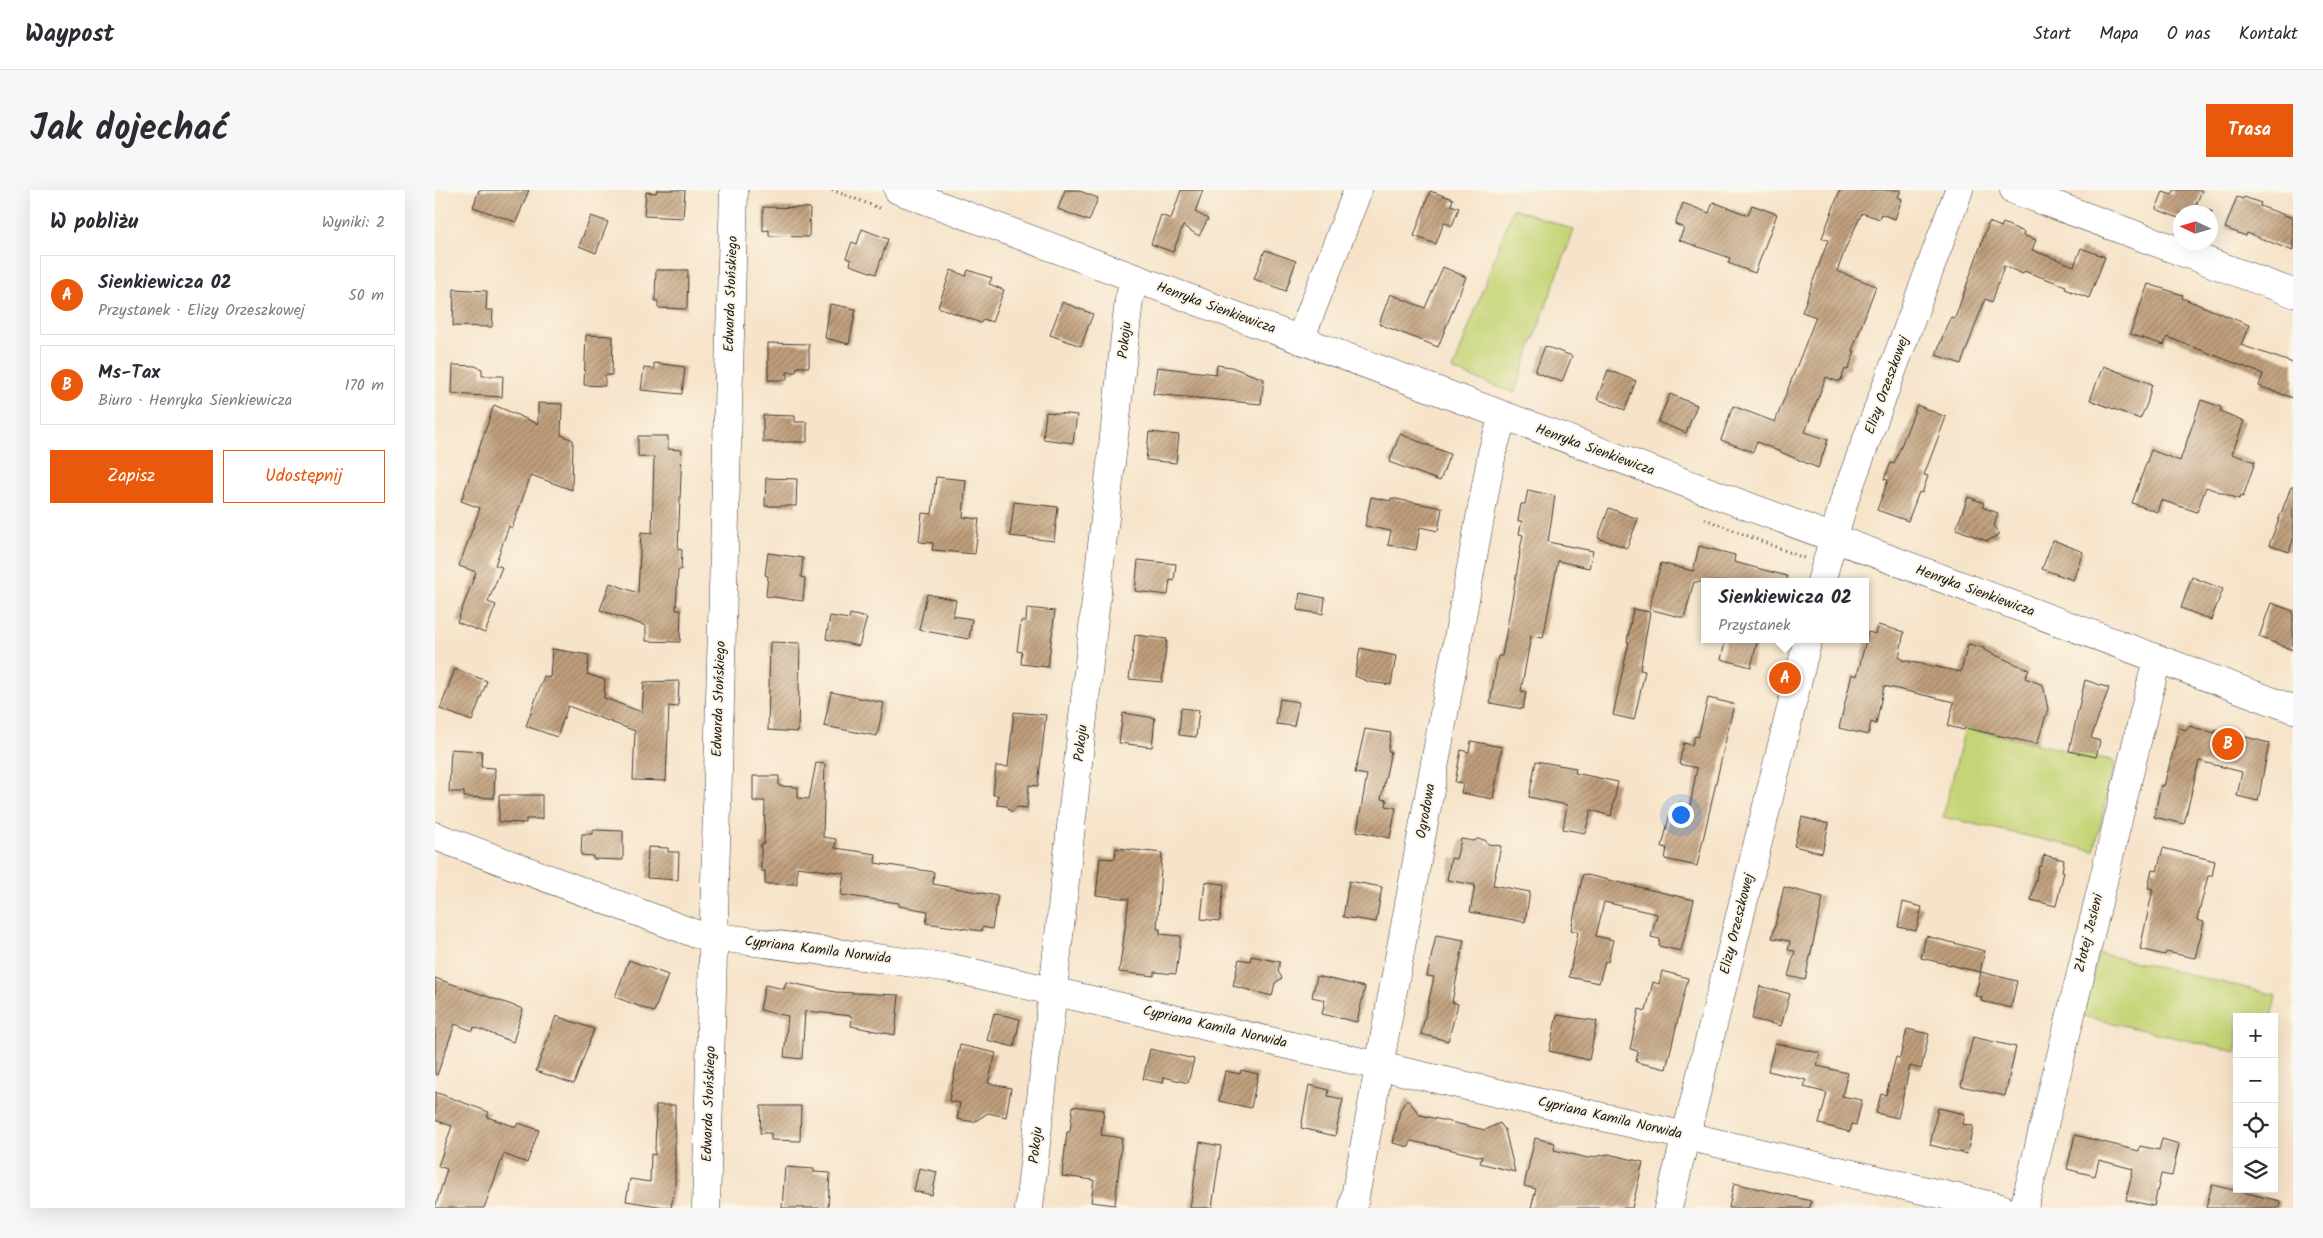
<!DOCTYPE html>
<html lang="pl">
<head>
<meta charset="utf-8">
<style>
  body { margin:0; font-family:Kalam,sans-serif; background:#f7f7f7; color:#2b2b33 }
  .controls { position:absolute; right:15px; bottom:15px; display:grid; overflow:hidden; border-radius:0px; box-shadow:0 5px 20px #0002 }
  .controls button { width:45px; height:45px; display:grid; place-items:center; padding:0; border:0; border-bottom:1px solid #e1e1e2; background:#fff; color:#2b2b33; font:25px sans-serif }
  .compass { position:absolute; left:1738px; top:15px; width:45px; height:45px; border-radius:50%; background:#fff; box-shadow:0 5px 20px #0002; rotate:274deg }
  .you { position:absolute; left:1245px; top:624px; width:18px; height:18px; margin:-12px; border:4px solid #fff; border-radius:50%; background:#1a73e8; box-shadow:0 0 0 8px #1a73e833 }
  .badge { display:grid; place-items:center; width:32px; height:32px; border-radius:50%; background:#ea580c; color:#fff; font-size:16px; font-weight:700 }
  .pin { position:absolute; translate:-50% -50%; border:2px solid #fff; box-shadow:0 1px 5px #0006 }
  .popup { position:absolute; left:1266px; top:388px; width:168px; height:65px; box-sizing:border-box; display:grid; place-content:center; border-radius:0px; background:#fff; filter:drop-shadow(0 1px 4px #0005); font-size:16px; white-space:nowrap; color:#7c7c81 }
  .popup b { font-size:19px; color:#2b2b33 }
  .popup::after { content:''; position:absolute; left:50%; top:100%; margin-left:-10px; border:10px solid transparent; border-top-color:#fff }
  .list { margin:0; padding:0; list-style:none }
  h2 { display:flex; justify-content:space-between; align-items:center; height:65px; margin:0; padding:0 20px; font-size:21px }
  h2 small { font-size:16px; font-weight:400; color:#7c7c81 }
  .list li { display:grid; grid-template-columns:32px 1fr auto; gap:15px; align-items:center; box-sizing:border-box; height:80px; margin:0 10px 10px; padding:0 10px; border:1px solid #e1e1e2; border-radius:0px }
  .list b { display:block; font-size:19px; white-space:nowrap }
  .list p { margin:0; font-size:16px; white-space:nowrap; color:#7c7c81 }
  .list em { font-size:16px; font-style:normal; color:#7c7c81 }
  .actions { display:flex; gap:10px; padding:15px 20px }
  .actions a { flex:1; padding:11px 0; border:1px solid #ea580c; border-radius:0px; text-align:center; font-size:18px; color:#ea580c }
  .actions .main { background:#ea580c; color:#fff }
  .icon { flex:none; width:28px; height:28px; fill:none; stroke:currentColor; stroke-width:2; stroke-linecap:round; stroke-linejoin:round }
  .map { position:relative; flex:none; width:1858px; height:1018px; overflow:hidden; border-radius:0px }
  header { display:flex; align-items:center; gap:30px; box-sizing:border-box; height:70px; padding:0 25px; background:#fff; border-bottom:1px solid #e1e1e2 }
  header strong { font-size:24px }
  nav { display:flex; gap:28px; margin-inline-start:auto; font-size:18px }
  .intro { display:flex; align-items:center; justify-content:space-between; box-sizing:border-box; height:120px; padding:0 30px }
  h1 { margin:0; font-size:35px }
  .button { padding:12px 22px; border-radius:0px; background:#ea580c; color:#fff; font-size:18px; font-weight:700 }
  main { display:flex; gap:30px; padding:0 30px }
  aside { flex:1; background:#fff; border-radius:0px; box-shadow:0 5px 20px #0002 }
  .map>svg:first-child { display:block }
</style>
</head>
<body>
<header>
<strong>Waypost</strong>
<nav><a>Start</a><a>Mapa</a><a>O nas</a><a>Kontakt</a></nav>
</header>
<div class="intro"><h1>Jak dojechać</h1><a class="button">Trasa</a></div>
<main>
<aside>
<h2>W pobliżu<small>Wyniki: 2</small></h2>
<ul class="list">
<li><span class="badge">A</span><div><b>Sienkiewicza 02</b><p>Przystanek · Elizy Orzeszkowej</p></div><em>50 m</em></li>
<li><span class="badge">B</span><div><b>Ms-Tax</b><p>Biuro · Henryka Sienkiewicza</p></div><em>170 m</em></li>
</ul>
<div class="actions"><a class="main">Zapisz</a><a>Udostępnij</a></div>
</aside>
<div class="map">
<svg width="1858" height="1018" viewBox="0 0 1858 1018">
  <defs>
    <pattern id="building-hatch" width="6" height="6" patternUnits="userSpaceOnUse" patternTransform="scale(1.25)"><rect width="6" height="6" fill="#bf9e7b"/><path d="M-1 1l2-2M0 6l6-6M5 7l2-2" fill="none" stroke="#9a8064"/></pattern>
  </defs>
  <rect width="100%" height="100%" fill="#fcf5e5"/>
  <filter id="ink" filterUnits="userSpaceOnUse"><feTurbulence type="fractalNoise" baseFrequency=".02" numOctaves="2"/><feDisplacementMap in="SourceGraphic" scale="10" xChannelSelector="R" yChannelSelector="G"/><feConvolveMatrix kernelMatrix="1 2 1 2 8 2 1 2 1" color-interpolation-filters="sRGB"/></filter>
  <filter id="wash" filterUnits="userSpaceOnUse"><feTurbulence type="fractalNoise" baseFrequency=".0096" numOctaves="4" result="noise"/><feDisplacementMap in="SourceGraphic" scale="20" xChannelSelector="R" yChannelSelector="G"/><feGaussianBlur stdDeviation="1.12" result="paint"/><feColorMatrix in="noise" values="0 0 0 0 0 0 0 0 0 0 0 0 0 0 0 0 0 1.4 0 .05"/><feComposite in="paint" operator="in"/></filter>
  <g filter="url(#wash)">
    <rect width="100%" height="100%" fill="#f6e3c9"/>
    <g fill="#c4d476" stroke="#707849">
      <path d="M1078 18 1139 40 1079 203 1018 180Z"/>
      <path d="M1530 538 1680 571 1659 661 1508 627Z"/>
      <path d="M1663 763 1841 805 1837 827H1802V862L1648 826Z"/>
    </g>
    <g id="blocks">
      <g fill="url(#building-hatch)">
        <path d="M44 0H94L81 32 38 17Z"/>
        <path d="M222 0H250L248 28 209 26 211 2 221 3Z"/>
        <path d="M630 0H642L663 8 654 31 623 19Z"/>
        <path d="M746 0H768L760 22 773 29 764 46 748 36 738 62 716 54 726 25 736 29Z"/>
        <path d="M1405 0H1466L1463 7 1467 9 1460 29 1446 24 1445 29 1427 23 1412 55 1402 81 1441 96 1417 161H1420L1413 180 1410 179 1406 190H1404V192L1391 187 1370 242 1393 250 1383 278 1322 252 1318 262 1286 250 1298 216 1340 232 1381 127 1367 122 1393 50 1387 48Z"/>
        <path d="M1739 0H1767L1761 15 1778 22H1746V29L1721 19 1728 2 1737 5Z"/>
        <path d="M995 1 1018 9 1016 15 1024 18 1017 36 1009 32 1001 54 979 46Z"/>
        <path d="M1802 7 1808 9 1809 7 1826 13 1825 16 1858 28V61L1812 43 1811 46 1790 38Z"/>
        <path d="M1278 12 1313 25 1317 15 1342 24 1320 83 1293 73 1295 68 1244 50 1249 38 1240 34 1248 13 1274 23Z"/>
        <path d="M328 17 375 18 374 47 334 46V40L328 41Z"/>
        <path d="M156 26 173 32 161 63 144 56Z"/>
        <path d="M1554 32 1566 37 1568 33 1589 42 1588 45 1601 50 1597 60 1639 76 1646 58 1670 67 1654 108 1630 99 1631 96 1589 81 1588 84 1569 76 1557 112 1550 109 1526 174 1501 165 1511 137 1516 127 1520 128Z"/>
        <path d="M427 39 453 49 441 84 415 75 416 70 411 68 417 52 422 54Z"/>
        <path d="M830 60 861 71 851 101 819 89Z"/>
        <path d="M1008 77 1031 87 1003 157 944 134 955 104 990 118Z"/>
        <path d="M221 80H253L252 119 223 118V111H220Z"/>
        <path d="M516 80 531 86 533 80 557 88 554 94 569 100 557 132 548 129 546 133 503 117Z"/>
        <path d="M1713 94 1748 105 1747 108 1814 135 1806 155 1858 173V208L1824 196 1828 184 1732 147 1729 155 1695 144Z"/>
        <path d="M19 99 52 101 51 120H58L57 137 18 136Z"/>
        <path d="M627 112 658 124 646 156 615 145Z"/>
        <path d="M395 114 421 119 414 154 390 148Z"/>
        <path d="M151 145 178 146 177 185H170V196L149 195Z"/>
        <path d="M333 153 374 154V177H362L361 182H352V190H333Z"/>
        <path d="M1110 156 1137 166 1127 192 1100 182Z"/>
        <path d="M219 173 250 177 247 204 206 200 209 178 219 179Z"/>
        <path d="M18 175 40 176 47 179V186H68L67 207 17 204Z"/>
        <path d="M782 175 796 177 829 189 826 214 718 204 722 177 781 184Z"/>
        <path d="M1668 176 1717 194 1712 214 1705 229 1655 210Z"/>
        <path d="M1173 180 1201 191 1190 220 1162 209Z"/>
        <path d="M1235 204 1262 215 1251 243 1223 232Z"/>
        <path d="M1766 210 1786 217 1785 221 1809 231 1797 264 1820 272 1808 307 1805 306 1804 309 1771 297 1762 322 1726 310 1722 322 1697 313 1716 260 1745 271Z"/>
        <path d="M103 213 127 214 126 245 138 250 137 300 96 285 77 338 74 336 60 375 67 377 53 412 61 415 50 443 22 432 41 382 24 376 45 318 26 311 59 215 103 234Z"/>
        <path d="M1482 215 1511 227 1489 285 1493 286 1487 303 1484 302 1473 331 1442 320 1453 290 1449 289 1456 273 1459 274Z"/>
        <path d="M611 222 642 225 638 253 608 249Z"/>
        <path d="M328 225 360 226V232H372V252H328Z"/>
        <path d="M714 242 744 245 741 273 711 270Z"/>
        <path d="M965 244 1015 264 1005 291 954 272Z"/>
        <path d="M203 246H233V259L247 260 243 359 247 360 246 380H243L241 420H246L245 452 211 451V436L165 420 175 393 203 403 206 342 217 343 219 267 203 266Z"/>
        <path d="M501 287 531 290 528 327 544 329 540 364 497 360 498 353 484 352 487 323 497 324Z"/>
        <path d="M331 288 362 289 361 316H330Z"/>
        <path d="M1856 297H1858V350L1854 362 1834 355Z"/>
        <path d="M1093 300 1120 306 1113 352 1158 361 1154 378 1123 371 1108 448 1096 446 1086 501 1091 502 1088 519 1055 513 1063 466H1067L1085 364H1084L1088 345 1084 344 1087 331H1083L1086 314H1090Z"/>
        <path d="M936 307 956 311V308L1007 318 1003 341 985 337 981 360 953 355 956 341 930 336Z"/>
        <path d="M1533 307 1549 313 1547 317 1563 323 1559 336 1564 345 1552 351 1521 339Z"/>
        <path d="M579 312 623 317 619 351 575 346Z"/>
        <path d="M1174 318 1203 329 1192 358 1163 348Z"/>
        <path d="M1618 350 1648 362 1638 390 1607 379Z"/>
        <path d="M1264 356 1300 365 1299 372 1352 386V392H1259L1249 428 1214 419 1226 373 1258 381Z"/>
        <path d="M333 363 368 368 366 387 370 388 368 411 331 406 333 386 330 385Z"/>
        <path d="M703 370 741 374 739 391 735 390 733 405 700 401Z"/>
        <path d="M1757 387 1788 399 1776 430 1746 418Z"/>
        <path d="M865 403 890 408 888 424 862 420Z"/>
        <path d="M492 404 521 410 518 426 537 429 534 449 484 440Z"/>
        <path d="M1836 413 1858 421V460L1824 447Z"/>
        <path d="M592 418 620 421 613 477 586 474 587 462 582 461 586 431H591Z"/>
        <path d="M1198 419 1215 422 1205 480 1210 481 1199 530 1178 525 1194 452H1192Z"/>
        <path d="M415 424 432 428 424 456 391 449 395 426 414 429Z"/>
        <path d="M1443 435 1469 442 1464 468 1468 469 1467 470 1526 482 1533 454 1549 458V460L1594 480 1590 488 1608 495 1613 519 1602 554 1530 538 1529 540 1513 536 1519 512 1449 496 1441 534 1436 532 1433 545 1404 538 1417 484 1422 486 1433 442 1440 444Z"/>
        <path d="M700 445 732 449 727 492 694 489Z"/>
        <path d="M1291 449H1323L1316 477 1286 469Z"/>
        <path d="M335 452 365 453 363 542 333 540Z"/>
        <path d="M925 458 961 466 956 495 934 492 920 486Z"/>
        <path d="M117 459 154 465 152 484 170 490 169 508 207 522 209 492 244 491 243 517 234 516 231 591 198 590 200 541 133 516 122 547 91 536 109 486 115 488Z"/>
        <path d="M20 479 52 491 37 531 5 519Z"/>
        <path d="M1650 490 1674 498 1656 548 1665 551 1661 567 1634 561Z"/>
        <path d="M396 502 449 513 442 546 389 536Z"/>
        <path d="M1273 508 1299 514 1262 676 1230 669 1232 658 1227 657 1235 623 1241 624 1243 613 1255 616 1262 578 1244 574 1249 553 1257 555 1260 546 1263 547Z"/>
        <path d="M845 509 864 512 859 536 841 534Z"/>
        <path d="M746 518 764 520 761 547 744 545Z"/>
        <path d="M579 522 611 525 603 596 594 595 592 618 582 617 576 622 572 616 562 615 563 605H558L561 576 573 577Z"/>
        <path d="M688 523 720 528 717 557 684 553Z"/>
        <path d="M1753 536 1780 543 1781 539 1834 553 1823 611 1802 606 1807 582 1764 571 1749 634 1719 627 1726 595 1729 596 1744 538 1752 540Z"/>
        <path d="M930 539 956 543 953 561H956L946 609 952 610 951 616 961 618 955 648 922 641 932 585 920 583Z"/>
        <path d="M1036 551 1067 557 1058 609 1026 603 1028 593 1020 592 1026 560 1034 562Z"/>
        <path d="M16 559 47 561 46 577 60 578 59 608 29 607V602H14Z"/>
        <path d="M1101 571 1141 578 1140 583 1183 592 1176 626 1156 620 1150 643 1128 639 1132 615 1094 607Z"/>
        <path d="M381 573 390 574 388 647 401 649 400 658 441 664 440 673 499 682 498 694 563 706 557 739 547 737 546 741 491 733 493 721 464 716V713L406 705 409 683 362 677V694H330V681H326V654H329L330 611H318V586H344V596L363 597V608L374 609Z"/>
        <path d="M64 605H107V629H91V633L64 632Z"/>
        <path d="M1367 627 1394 634 1387 663 1359 656Z"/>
        <path d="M158 640 188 641V670L158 669V666L146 665 147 644H158Z"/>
        <path d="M1026 649 1039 651 1042 649 1050 650 1053 654 1066 656 1058 695 1095 702 1090 732 1035 722 1040 695 1012 690 1016 668 1021 669Z"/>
        <path d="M213 657 233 658V662H244L243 690 212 688Z"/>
        <path d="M681 658 727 663 722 739H725V744L746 746 741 784 719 782V786L684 782 694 709 661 705 665 668 680 669Z"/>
        <path d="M1728 658 1780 671 1777 686H1773L1762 730 1769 732 1760 768 1731 762 1730 765 1705 759 1718 699 1713 698 1717 679 1722 681Z"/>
        <path d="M1609 665 1629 670 1627 681 1629 682 1621 716 1596 710 1604 676H1606Z"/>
        <path d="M1148 684 1259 710 1246 761 1224 756 1225 749 1216 747 1222 724 1169 712 1161 746 1178 750 1173 772 1170 771 1164 793 1134 787 1143 742 1136 740Z"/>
        <path d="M914 691 947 697 941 732 908 727Z"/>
        <path d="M770 692 789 694 785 731 766 729Z"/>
        <path d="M1349 697 1388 707 1370 790 1353 786 1360 761 1353 760 1355 751 1337 748Z"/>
        <path d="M1468 712 1487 717 1481 741 1463 737Z"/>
        <path d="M1001 745 1029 750 1017 812 1023 814 1013 851 986 844 999 787 992 786Z"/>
        <path d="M1491 746 1550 761 1545 782 1486 768Z"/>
        <path d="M816 766 845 772 843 781 847 788 840 793 837 806 798 796 804 769 815 771Z"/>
        <path d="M194 770 233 785 219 822 180 807Z"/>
        <path d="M1227 781 1253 788 1231 879 1201 872 1203 861 1195 859 1204 819 1211 821 1218 792 1224 794Z"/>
        <path d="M1546 782 1582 791 1576 818 1546 811 1547 807 1540 806Z"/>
        <path d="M882 786 930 797 922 832 887 824 890 810 877 807Z"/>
        <path d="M0 788 88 819 78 852 39 837 38 841 20 834 2 885 0 884Z"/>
        <path d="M351 792 400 802 464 805 460 845 416 836 417 826 370 821 367 869 349 867 353 826 325 820 330 795 349 799Z"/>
        <path d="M1325 796 1355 804 1346 836 1317 829Z"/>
        <path d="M559 823 585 829 579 857 552 850Z"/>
        <path d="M1122 825 1162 831 1154 870 1114 861Z"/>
        <path d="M121 826 159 839 139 894 101 881Z"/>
        <path d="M1472 839 1494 844 1486 879 1475 876 1463 928 1441 923 1446 904 1451 905 1461 867 1465 868Z"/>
        <path d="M1538 847 1581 857 1570 906 1526 896Z"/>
        <path d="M1340 853 1385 863 1382 876 1413 883 1407 906 1427 910 1421 935 1417 934 1415 942 1384 934 1392 903 1369 897 1371 890 1333 881Z"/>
        <path d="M525 855 561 863 553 893 576 898 571 927 553 923 539 932 522 929 525 913 514 911Z"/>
        <path d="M715 859 759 869 753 893 729 887 728 893 708 889Z"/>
        <path d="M806 880 823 884 816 918 784 911 790 881 805 884Z"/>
        <path d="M874 895 894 900 893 906 908 909 900 946 866 938Z"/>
        <path d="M0 902 54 922 52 927 81 937 83 933 104 940 92 973 69 964 49 1018H0L12 979 3 976 17 936 0 930Z"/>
        <path d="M972 909 985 925 1050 940 1065 933 1070 940 1080 982 1045 973 1047 967 1000 956 976 951 974 957 958 953 965 920Z"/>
        <path d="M221 915H240V996L236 1018 191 1011 195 989 215 992 216 964 220 965Z"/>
        <path d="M326 916H366L365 951 336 950V943H325Z"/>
        <path d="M638 916 669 920 666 945 687 948 680 1015 656 1012 659 990 627 986 632 942H635Z"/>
        <path d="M1503 918 1530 924 1528 934 1538 936 1532 964 1495 955Z"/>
        <path d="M1640 945 1704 961 1705 956 1724 960 1727 949 1744 954 1737 986 1726 984 1719 1016 1691 1010 1698 979 1664 970 1660 986 1632 979Z"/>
        <path d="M1100 948 1120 953 1119 960 1153 968 1173 964 1208 972 1197 1018H1096L1101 999 1089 996Z"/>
        <path d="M765 952 786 956 777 1018H755Z"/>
        <path d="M350 977 379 979V982L395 983 393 1018H347Z"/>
        <path d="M484 978 502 982 497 1005 479 1001Z"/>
        <path d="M1299 993 1376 1011 1375 1018H1294Z"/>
        <path d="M1777 995 1845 1011 1844 1018H1771Z"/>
      </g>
    </g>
  </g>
  <g filter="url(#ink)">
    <use href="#blocks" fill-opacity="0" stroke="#3d3a36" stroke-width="1"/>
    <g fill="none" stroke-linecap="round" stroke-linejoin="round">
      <defs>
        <g id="minor">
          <path d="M463 0 1858 519"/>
          <path d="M1579 0 1858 103"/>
          <path d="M865 150 923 0"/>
          <path d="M1386 392 1410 308 1524 0"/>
          <path d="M0 646 261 744 516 778 1566 1018"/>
          <path d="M271 1018 299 0"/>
          <path d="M594 1018 694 110 700 88"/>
          <path d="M918 1018 1057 263 1068 226"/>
          <path d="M1233 1018 1373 449"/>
          <path d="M1589 1018 1722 469"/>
        </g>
      </defs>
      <use href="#minor" stroke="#3d3a36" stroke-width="29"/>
      <g stroke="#3d3a36" stroke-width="3" stroke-dasharray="1 4" stroke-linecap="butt">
        <path d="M397 0 447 19"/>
        <path d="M1270 329 1369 368"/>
      </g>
      <use href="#minor" stroke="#fff" stroke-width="28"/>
    </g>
  </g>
  <g text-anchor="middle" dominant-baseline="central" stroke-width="4" stroke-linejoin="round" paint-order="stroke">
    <g font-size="14" fill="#1c1c1c" stroke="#fcf5e5">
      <text transform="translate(296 104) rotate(-88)">Edwarda Słońskiego</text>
      <text transform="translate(781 118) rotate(20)">Henryka Sienkiewicza</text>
      <text transform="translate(690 150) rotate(-84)">Pokoju</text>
      <text transform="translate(1452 195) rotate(-70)">Elizy Orzeszkowej</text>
      <text transform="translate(1160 260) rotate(20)">Henryka Sienkiewicza</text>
      <text transform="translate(1540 401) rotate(20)">Henryka Sienkiewicza</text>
      <text transform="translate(284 509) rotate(-88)">Edwarda Słońskiego</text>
      <text transform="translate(646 553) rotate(-84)">Pokoju</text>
      <text transform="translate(991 621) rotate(-80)">Ogrodowa</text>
      <text transform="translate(1302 734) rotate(-76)">Elizy Orzeszkowej</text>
      <text transform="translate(1654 743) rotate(-76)">Złotej Jesieni</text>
      <text transform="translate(383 760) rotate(7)">Cypriana Kamila Norwida</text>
      <text transform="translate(780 837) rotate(13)">Cypriana Kamila Norwida</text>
      <text transform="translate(274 914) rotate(-88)">Edwarda Słońskiego</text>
      <text transform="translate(1175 928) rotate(13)">Cypriana Kamila Norwida</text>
      <text transform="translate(601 955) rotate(-84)">Pokoju</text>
    </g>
  </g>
</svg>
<div class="controls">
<button>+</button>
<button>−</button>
<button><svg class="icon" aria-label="locate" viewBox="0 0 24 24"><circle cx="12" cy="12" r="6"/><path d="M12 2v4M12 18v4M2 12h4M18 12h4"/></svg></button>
<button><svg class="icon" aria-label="layers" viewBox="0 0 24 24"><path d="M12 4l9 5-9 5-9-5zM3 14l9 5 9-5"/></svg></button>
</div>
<svg class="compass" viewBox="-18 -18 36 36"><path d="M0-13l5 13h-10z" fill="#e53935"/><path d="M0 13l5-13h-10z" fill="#7c7c81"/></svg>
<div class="you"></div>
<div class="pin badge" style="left:1350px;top:488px">A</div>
<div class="popup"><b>Sienkiewicza 02</b>Przystanek</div>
<div class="pin badge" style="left:1793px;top:554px">B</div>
</div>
</main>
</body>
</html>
